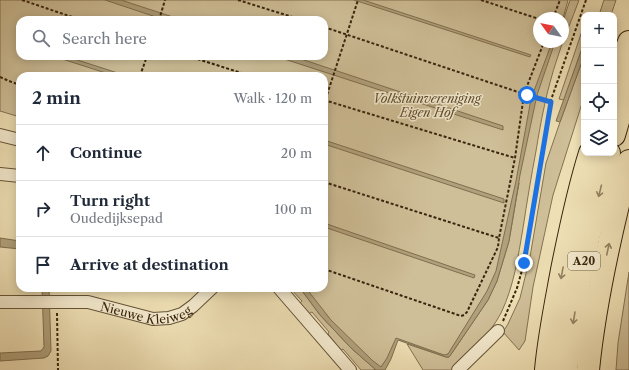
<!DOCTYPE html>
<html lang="en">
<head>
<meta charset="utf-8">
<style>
  body { margin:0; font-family:"Libre Caslon Text",serif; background:#f2f2f3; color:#1f2937 }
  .controls { position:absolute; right:12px; top:12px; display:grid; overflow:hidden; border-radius:8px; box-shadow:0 2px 10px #0003 }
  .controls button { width:36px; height:36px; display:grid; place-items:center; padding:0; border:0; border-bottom:1px solid #e0e1e3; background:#fff; color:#1f2937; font:20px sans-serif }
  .compass { position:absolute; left:533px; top:12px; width:36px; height:36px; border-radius:50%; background:#fff; box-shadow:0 2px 10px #0003; rotate:303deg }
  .stop { position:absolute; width:12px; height:12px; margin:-9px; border:3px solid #1a73e8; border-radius:50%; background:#fff }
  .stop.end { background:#1a73e8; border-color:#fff; box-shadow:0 1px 4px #0008 }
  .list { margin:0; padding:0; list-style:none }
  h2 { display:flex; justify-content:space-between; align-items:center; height:52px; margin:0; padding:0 16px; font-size:17px }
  h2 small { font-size:13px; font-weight:400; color:#747a83 }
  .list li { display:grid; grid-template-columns:26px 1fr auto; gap:12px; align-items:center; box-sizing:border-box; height:56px; padding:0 16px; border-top:1px solid #e0e1e3 }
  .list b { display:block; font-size:15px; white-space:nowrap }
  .list p { margin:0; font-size:13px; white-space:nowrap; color:#747a83 }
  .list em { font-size:13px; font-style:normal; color:#747a83 }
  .icon { flex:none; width:22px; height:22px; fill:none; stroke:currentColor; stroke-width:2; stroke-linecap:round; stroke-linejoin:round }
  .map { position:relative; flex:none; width:629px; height:370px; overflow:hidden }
  .search { position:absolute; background:#fff; box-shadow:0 2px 10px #0003; left:16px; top:16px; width:312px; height:44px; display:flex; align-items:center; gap:10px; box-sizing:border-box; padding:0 14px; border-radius:12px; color:#747a83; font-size:15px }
  .panel { position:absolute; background:#fff; box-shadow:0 2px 10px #0003; left:16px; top:72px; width:312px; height:220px; border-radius:12px }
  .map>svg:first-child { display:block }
</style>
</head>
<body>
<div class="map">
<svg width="629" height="370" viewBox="0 0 629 370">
  <rect width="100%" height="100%" fill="#eedfb4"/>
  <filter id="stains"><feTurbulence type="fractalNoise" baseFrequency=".005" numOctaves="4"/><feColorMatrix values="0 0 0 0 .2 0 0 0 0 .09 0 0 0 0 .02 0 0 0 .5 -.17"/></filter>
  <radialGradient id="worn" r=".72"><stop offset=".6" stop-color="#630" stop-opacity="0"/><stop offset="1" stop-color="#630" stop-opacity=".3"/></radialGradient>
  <g fill="#cfbf98" stroke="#847252" fill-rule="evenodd">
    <path d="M0 0H568L563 18H539V42H554L553 47 555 42H563V21L570 0H579C572 20 563 39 557 59 547 89 541 120 536 151 531 177 527 202 523 228 518 257 514 286 501 313 489 336 470 352 452 370H423L407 344 446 357H449L454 350 488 300 497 281 509 241 519 183 507 239 495 279 482 306 454 348 447 356H445L397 339 385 368H378C352 343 326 317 304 288H324V76H20V117L0 111ZM20 20H324V56H20Z"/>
    <path d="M604 0H616L611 15H599Z"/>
    <path d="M584 25V43L564 100 559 99Z"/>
    <path d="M584 56V97L553 195 533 287 525 341 519 350 503 332 508 324 520 298 530 257 546 163 560 122Z"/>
    <path d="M629 272V370H616L618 343Z"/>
    <path d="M290 288H300L320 315 351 348 375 369 374 370H361L343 349 341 350 328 334 329 332 312 312 308 314 299 304 302 301Z"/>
  </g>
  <g fill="#b0a07b" stroke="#806f4f">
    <path d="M105 0H121L182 20H165Z"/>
    <path d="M354 0H363L531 55 530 57Z"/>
    <path d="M552 42H555L537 95 520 175 509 241 497 281 488 300 454 350 449 357H446L398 340 391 359 385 370H376L351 348 320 315 300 288H306L331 320 373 361 381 367 387 358 396 338 444 355 448 354 487 291 496 271 516 181 531 99Z"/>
    <path d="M584 43V56L560 122 556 121Z"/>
    <path d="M53 56H65L127 76H115Z"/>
    <path d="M275 56H292L503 126V130Z"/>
    <path d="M324 140 504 199V203L324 144Z"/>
    <path d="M324 223 475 275 474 278 324 227Z"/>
    <path d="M0 238 20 241V249L0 247Z"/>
    <path d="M42 288H49L51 351 48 356 44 358 0 361V353L41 351 44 347Z"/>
  </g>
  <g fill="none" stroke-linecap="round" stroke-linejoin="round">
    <defs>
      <g id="minor">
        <path d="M0 135 20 140"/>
        <path d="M0 174 20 176"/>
        <path d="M279 288 350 370"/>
        <path id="s1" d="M0 302H88L153 319 169 318 182 314 193 306 212 288"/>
        <path d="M458 370 498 331"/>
      </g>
      <g id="motorway">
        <path d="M614 83 629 42"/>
        <path d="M614 135 629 84"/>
        <path d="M546 370C549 336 556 303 562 270 570 230 578 191 590 153"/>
        <path d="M566 370 579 284 588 239 609 153"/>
        <path d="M588 370C595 300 611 230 629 161"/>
      </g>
    </defs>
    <use href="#minor" stroke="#665437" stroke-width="14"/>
    <use href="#motorway" stroke="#38250d" stroke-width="24"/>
    <g stroke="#38250d" stroke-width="2" stroke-dasharray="3 2" stroke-linecap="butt">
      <path d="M22 0 81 20"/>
      <path d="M238 0 302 20"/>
      <path d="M481 0 539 19"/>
      <path d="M553 18 560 0"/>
      <path d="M159 20 165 0"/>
      <path d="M324 27 524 94 551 102"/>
      <path d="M188 56 251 76"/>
      <path d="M140 76 147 56"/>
      <path d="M0 77 9 81 20 85"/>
      <path d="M324 100 515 158"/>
      <path d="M324 104 358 0"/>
      <path d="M324 182 499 238 515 158 524 94 544 42"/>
      <path d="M324 269 461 316 464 315 467 312 498 247 499 238"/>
      <path d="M57 313 58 370"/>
      <path d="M503 321 517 288 524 263 551 100 586 0"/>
    </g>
    <use href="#minor" stroke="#f4eace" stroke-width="12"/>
    <use href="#motorway" stroke="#eedfb4" stroke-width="22"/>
  </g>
  <defs><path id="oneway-shaft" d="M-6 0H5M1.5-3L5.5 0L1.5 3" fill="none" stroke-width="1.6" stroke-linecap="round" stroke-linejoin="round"/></defs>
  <g stroke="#938260">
    <use href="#oneway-shaft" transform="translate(600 191) rotate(104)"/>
    <use href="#oneway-shaft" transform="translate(608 249) rotate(-78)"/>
    <use href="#oneway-shaft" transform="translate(562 273) rotate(101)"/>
    <use href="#oneway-shaft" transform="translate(574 318) rotate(99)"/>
  </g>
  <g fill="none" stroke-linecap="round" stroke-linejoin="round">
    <path stroke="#1a73e8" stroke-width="5" d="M524 263 551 102 527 95"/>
  </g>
  <g text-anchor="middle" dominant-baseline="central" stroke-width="3" stroke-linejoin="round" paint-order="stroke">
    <rect fill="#f4eace" stroke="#706047" stroke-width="1" x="568" y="252" width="32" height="18" rx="3"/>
    <g font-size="11" font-weight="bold" fill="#38250d">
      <text x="584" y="261">A20</text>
    </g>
    <g font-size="12" font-style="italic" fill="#5e4c30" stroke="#f4eace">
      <text x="427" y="98">Volkstuinvereniging<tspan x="427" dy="14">Eigen Hof</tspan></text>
    </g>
    <g font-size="12" fill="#38250d" stroke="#f4eace">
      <text stroke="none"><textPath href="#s1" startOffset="148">Nieuwe Kleiweg</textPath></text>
    </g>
  </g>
  <rect width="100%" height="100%" filter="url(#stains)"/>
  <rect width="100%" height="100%" fill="url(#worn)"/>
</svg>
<div class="controls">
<button>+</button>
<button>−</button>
<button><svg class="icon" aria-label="locate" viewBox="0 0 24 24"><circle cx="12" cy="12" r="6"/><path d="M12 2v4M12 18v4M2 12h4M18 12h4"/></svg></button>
<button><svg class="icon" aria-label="layers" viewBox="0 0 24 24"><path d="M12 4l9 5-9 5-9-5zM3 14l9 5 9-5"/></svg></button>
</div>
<svg class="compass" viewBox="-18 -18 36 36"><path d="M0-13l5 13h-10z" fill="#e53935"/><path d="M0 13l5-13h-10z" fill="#747a83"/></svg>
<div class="stop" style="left:527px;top:95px"></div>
<div class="stop end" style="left:524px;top:263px"></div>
<div class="search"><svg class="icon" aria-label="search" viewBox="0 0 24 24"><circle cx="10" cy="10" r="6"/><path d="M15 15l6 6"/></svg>Search here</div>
<section class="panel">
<h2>2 min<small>Walk · 120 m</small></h2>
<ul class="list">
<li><svg class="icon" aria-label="ahead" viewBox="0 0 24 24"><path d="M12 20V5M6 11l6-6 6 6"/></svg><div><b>Continue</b></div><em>20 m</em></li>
<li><svg class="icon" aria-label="right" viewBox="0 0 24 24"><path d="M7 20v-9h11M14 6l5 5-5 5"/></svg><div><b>Turn right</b><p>Oudedijksepad</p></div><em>100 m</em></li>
<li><svg class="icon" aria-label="arrive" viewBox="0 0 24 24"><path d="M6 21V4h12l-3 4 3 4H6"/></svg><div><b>Arrive at destination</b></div></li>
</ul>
</section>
</div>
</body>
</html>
